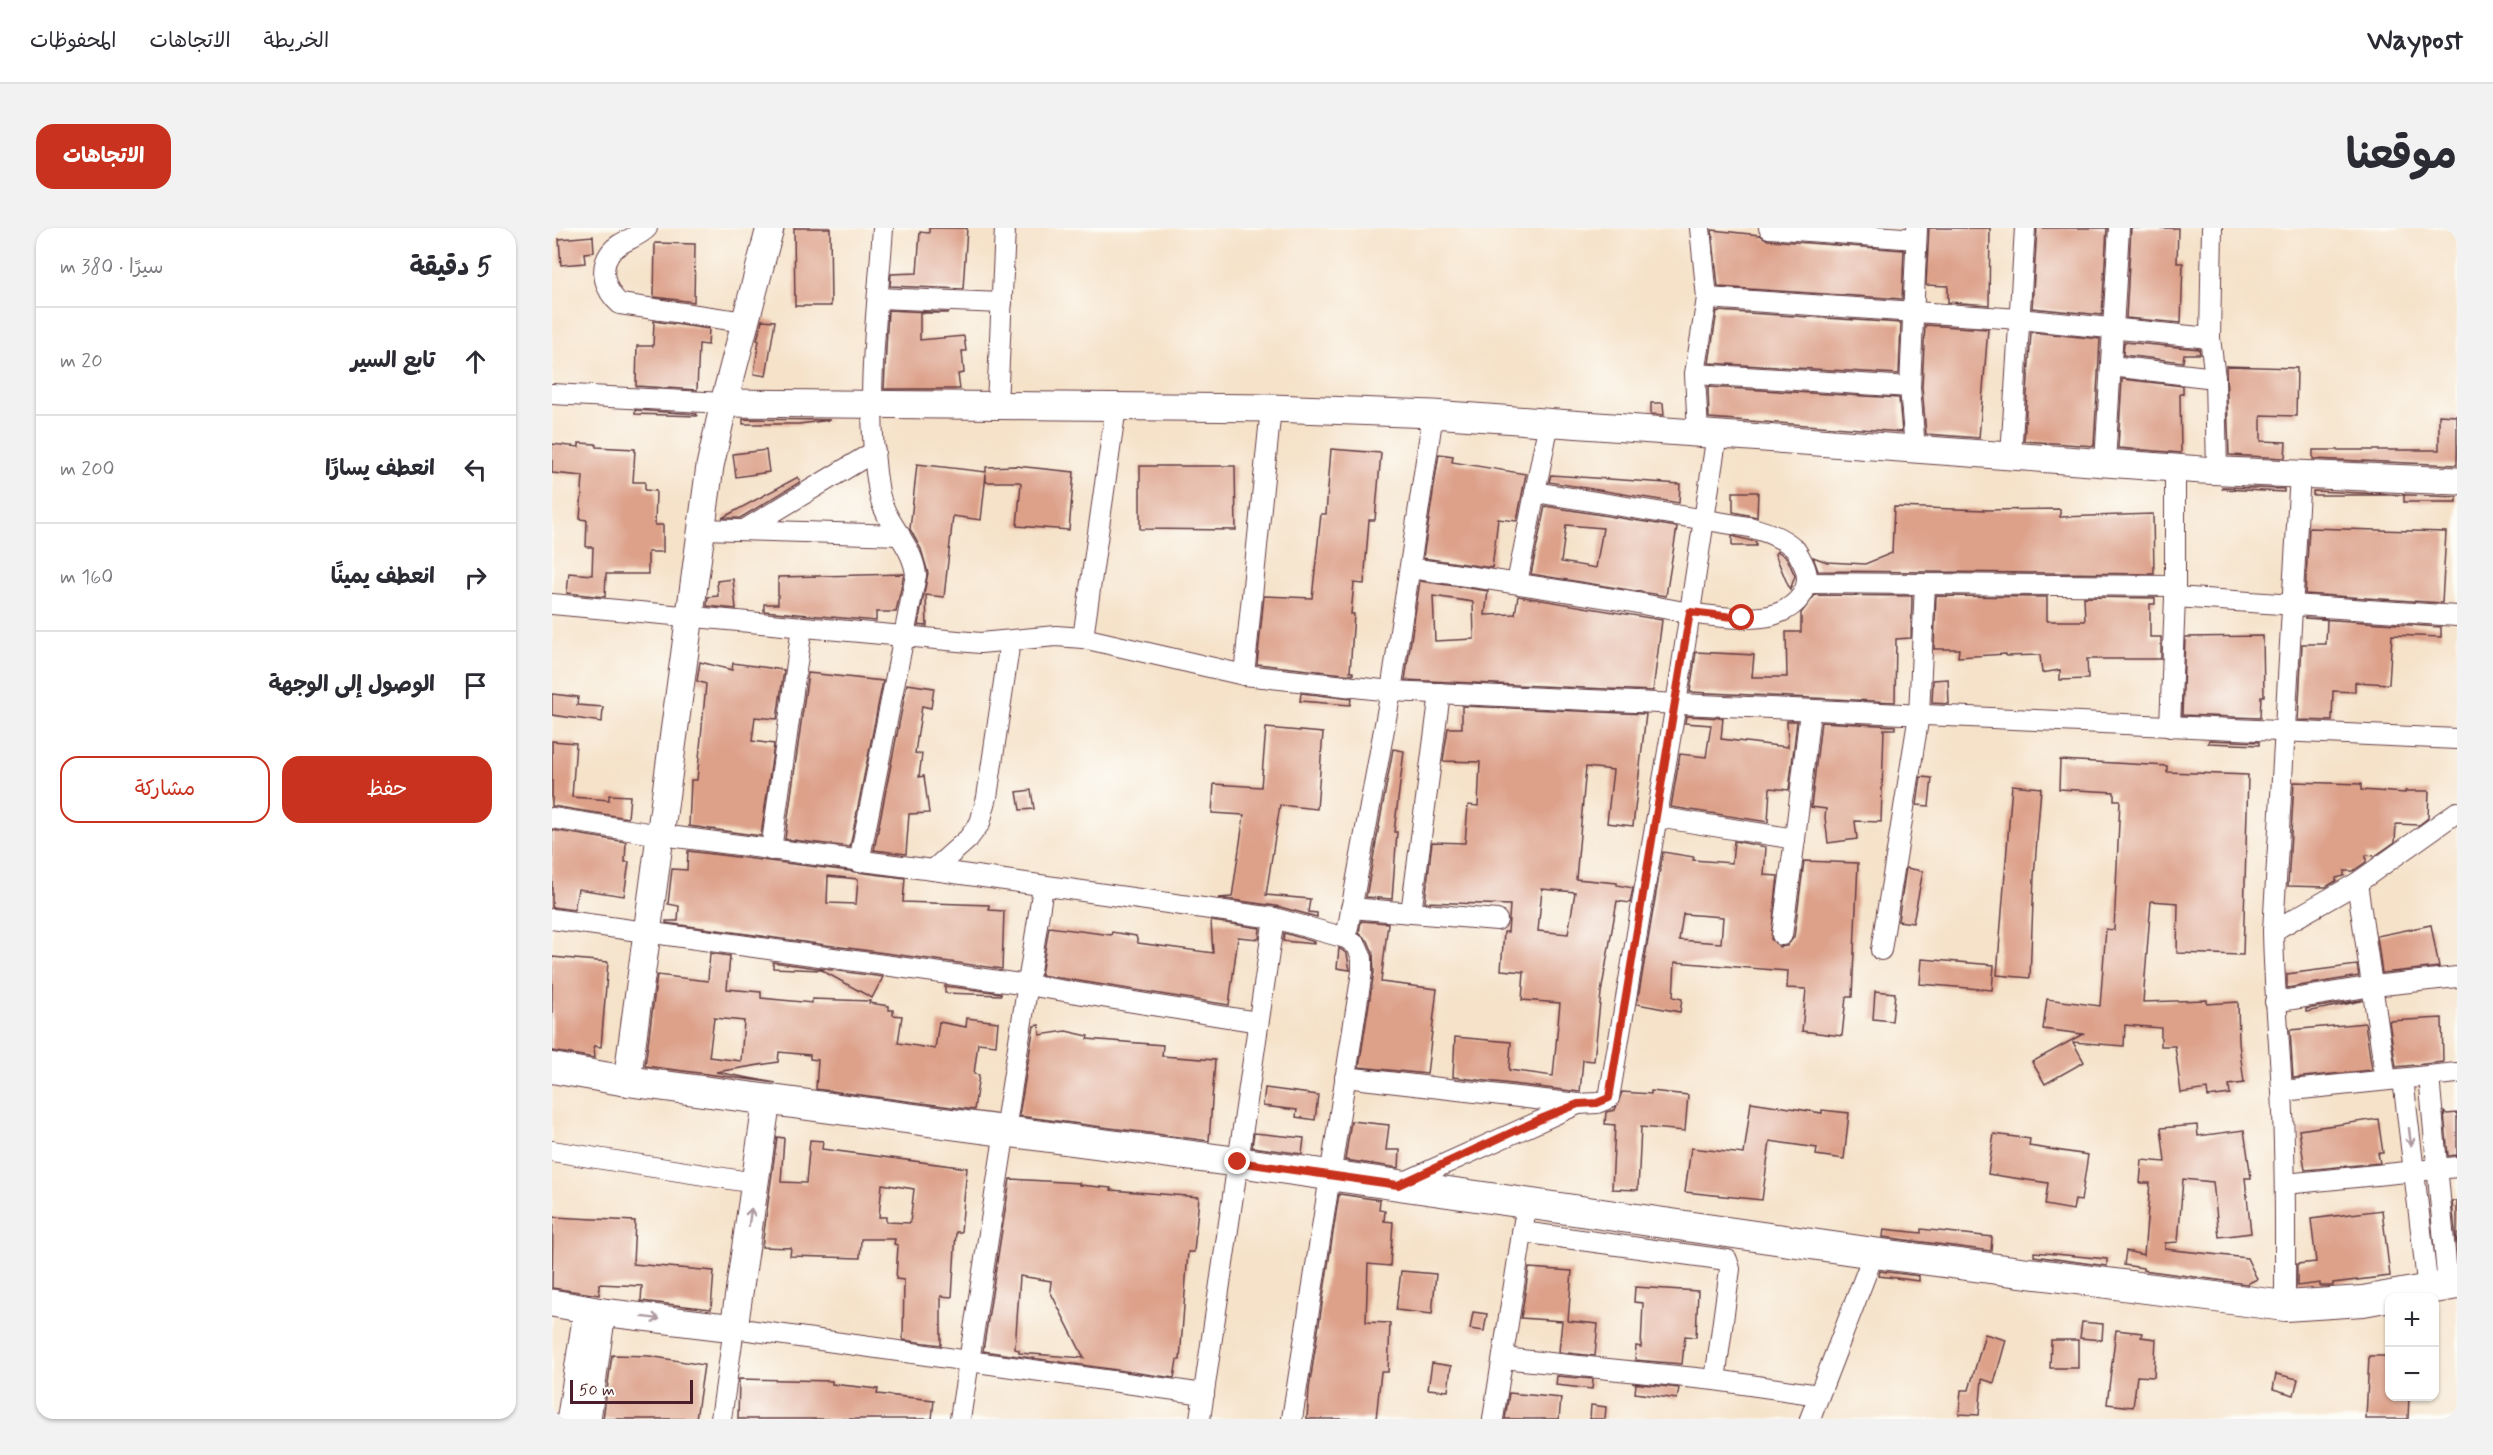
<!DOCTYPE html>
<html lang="ar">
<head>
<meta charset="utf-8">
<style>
  body { margin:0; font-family:Mynerve,"Playpen Sans Arabic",sans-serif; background:#f2f2f3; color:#2b2b33; direction:rtl }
  .controls { position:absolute; right:18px; bottom:18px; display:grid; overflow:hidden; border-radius:12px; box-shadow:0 2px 4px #0004 }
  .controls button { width:54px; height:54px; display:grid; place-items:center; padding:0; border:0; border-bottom:2px solid #e1e1e2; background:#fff; color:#2b2b33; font:30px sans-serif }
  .scale { position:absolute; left:18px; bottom:15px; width:123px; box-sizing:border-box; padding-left:6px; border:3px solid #4a1f2b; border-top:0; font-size:16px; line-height:21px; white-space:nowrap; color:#4a1f2b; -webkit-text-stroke:4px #fdfcf7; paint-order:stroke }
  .stop { position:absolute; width:18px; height:18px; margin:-14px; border:4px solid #c8321e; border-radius:50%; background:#fff }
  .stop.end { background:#c8321e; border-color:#fff; box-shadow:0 2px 6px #0008 }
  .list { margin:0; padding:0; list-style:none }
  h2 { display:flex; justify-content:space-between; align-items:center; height:78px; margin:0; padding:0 24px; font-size:26px }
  h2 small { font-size:20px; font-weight:400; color:#7c7c81 }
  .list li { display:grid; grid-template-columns:39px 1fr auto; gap:18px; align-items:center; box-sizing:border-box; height:108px; padding:0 24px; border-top:2px solid #e1e1e2 }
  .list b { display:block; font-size:22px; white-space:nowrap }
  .list em { font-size:20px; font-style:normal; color:#7c7c81 }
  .actions { display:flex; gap:12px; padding:18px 24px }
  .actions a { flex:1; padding:14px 0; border:2px solid #c8321e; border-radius:18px; text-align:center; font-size:21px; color:#c8321e }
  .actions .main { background:#c8321e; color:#fff }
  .icon { flex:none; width:33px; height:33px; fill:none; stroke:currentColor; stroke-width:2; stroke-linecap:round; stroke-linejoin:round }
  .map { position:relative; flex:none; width:1905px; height:1191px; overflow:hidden; direction:ltr; border-radius:18px }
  header { display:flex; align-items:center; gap:36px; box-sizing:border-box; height:84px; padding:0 30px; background:#fff; border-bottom:2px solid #e1e1e2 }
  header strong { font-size:28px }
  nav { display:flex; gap:33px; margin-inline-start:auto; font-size:21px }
  .intro { display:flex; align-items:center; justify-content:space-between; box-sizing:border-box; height:144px; padding:0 36px }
  h1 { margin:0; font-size:42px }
  .button { padding:15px 27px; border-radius:18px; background:#c8321e; color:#fff; font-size:21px; font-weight:700 }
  main { display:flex; gap:36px; padding:0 36px }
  aside { flex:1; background:#fff; border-radius:18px; box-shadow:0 2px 4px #0004 }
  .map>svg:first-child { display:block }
</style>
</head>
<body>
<header>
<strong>Waypost</strong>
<nav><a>الخريطة</a><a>الاتجاهات</a><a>المحفوظات</a></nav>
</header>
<div class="intro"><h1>موقعنا</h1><a class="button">الاتجاهات</a></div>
<main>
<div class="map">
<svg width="1905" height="1191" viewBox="0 0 1905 1191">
  <rect width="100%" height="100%" fill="#fdfcf7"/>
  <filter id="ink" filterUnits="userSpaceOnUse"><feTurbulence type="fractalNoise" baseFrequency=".0167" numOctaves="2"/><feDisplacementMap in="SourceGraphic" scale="12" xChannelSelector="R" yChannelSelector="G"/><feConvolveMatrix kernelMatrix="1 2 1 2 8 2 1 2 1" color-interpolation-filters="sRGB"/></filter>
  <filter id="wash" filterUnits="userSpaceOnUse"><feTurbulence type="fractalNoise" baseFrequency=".008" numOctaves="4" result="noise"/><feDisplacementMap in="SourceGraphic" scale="24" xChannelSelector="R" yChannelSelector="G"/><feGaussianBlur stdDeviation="1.35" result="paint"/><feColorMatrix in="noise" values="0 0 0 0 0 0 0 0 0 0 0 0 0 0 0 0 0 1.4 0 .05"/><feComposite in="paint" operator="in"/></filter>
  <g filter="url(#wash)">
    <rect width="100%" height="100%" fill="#f5e2c9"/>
    <g id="blocks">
      <g fill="#dda18a" fill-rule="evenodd">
        <path d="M242 0H278L279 78H243Z"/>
        <path d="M377 0H415L411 61 338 58 339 46 365 45 368 4 377 5Z"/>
        <path d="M1377 0H1438L1437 77 1396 74V58L1374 57Z"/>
        <path d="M1485 0H1555L1550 87 1480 80Z"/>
        <path d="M1579 0H1626L1625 35H1631L1629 95 1574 90Z"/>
        <path d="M1160 2 1208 7 1216 12 1352 22 1350 71 1166 59Z"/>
        <path d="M41 8 42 24 32 25 33 35 9 37 7 11Z"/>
        <path d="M103 15 143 16 142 74 102 69Z"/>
        <path d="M336 82 397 85H368V112L412 108 414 123H410L412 145 406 146 408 161H332Z"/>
        <path d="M1165 83 1349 95 1347 146 1157 135Z"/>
        <path d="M210 92 223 93 214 148 202 146 207 112H205Z"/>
        <path d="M102 93 157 101 156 117 147 116 145 162 84 158 85 118H101Z"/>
        <path d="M1373 97 1436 101 1427 210 1374 206 1370 159Z"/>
        <path d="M1479 104 1548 111 1542 218 1472 213Z"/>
        <path d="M1572 114 1647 121 1648 126H1632L1631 134 1571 127Z"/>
        <path d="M1674 138 1745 140 1744 188 1709 187V213L1734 214 1733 230 1677 227Z"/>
        <path d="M1570 151 1631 158V166H1628L1629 225 1566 220Z"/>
        <path d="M1156 159 1347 170 1350 204 1157 190Z"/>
        <path d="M1099 175H1111L1112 187 1099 186Z"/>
        <path d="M83 182 145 186V188L83 186Z"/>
        <path d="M1887 187 1905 188V237L1761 231V222H1887Z"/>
        <path d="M191 191 279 192 247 196H191Z"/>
        <path d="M27 215 44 216V219L83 221 81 254H93V262L104 263 103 297H111V324H96V346H54L53 369 15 365 17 345 40 347 41 319H34L35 292 28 291 31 248 0 245V216L27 219Z"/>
        <path d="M779 221 829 225 823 292H817L812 356 802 355 799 386H802L798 444H801V447L705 436 712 368 760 370 769 286H774Z"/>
        <path d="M214 222 217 244 184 249 181 226Z"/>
        <path d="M887 226 901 228 900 234 974 246 965 293 946 291 940 340 871 330Z"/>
        <path d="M365 236 434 244V239L464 238 522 244 517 302 465 298 469 255 467 254H434V246L429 292 401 288 392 369 374 367 375 398 366 397 376 345 369 321 358 301Z"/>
        <path d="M588 238H683L684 302 588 301Z"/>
        <path d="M999 247 1128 256 1127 275 997 254Z"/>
        <path d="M246 249 248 254 188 290H170Z"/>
        <path d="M1670 259 1732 261V264L1670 261Z"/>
        <path d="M1761 263 1905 269V274H1852V267H1761Z"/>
        <path d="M1181 264H1206L1205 289 1181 284Z"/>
        <path d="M993 278 1125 299 1114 368 979 346ZM1014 297 1051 300 1044 340 1009 334Z"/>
        <path d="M1342 279 1434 282 1508 281V289L1601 286 1602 346 1266 343 1261 329 1275 334 1313 336 1340 325Z"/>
        <path d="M1757 300 1894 304 1890 375 1753 366Z"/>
        <path d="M1180 308 1204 314V318H1180Z"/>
        <path d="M1225 323 1235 330 1243 348 1238 362 1223 326Z"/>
        <path d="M352 346 344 384H324V393L212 383V376H226V349Z"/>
        <path d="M181 351 184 381 155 378 156 369 166 368 165 353Z"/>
        <path d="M868 353 936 363 933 387 963 386 966 368 1110 392 1101 463 853 452ZM881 368 921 374 922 411 883 413Z"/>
        <path d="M1263 367 1360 368 1359 410 1344 411 1343 474 1138 464 1144 424 1202 427 1200 449H1235L1234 404H1249V385Z"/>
        <path d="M1384 368 1495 369V393H1533L1532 369 1603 370V376H1598V409H1609V431H1535L1536 451 1508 452V442L1490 445 1488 427 1454 428V426L1406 429 1407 421H1382Z"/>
        <path d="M1752 390 1889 399V409L1840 407 1837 456 1803 454V464L1781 463 1780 493 1746 492 1750 416H1774L1775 391Z"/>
        <path d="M1711 408 1712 468H1709L1708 490 1630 487 1633 409Z"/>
        <path d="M148 434 180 442 181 435 232 442 225 491 203 489 200 513 222 516 209 608 137 598 139 552H145L154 456 145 453Z"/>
        <path d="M256 445 331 453 298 619 233 611Z"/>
        <path d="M1396 451 1397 476 1380 475 1381 452Z"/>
        <path d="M355 456 382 460 379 480 370 478 363 525 370 526 367 549 372 548 377 585 357 586 354 626 322 622Z"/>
        <path d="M749 465 799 471 798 477 748 473Z"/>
        <path d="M0 466 26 469 25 477 51 479 50 494 0 487Z"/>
        <path d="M910 478 1094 486 1081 598 1055 595 1061 542 1034 539 1024 651 1065 655V657L1081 660 1078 675 1065 673 1049 765 1042 833 1031 832 1028 864 901 849 903 809 959 814 957 842 1001 848 1008 775 970 772 972 744 949 742 952 704H956L958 677 873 674 880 614 913 615 916 577 926 578 928 534 891 533 896 500H910ZM990 661 1023 664 1016 706 986 703Z"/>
        <path d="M1134 488 1171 490 1169 511 1236 519 1235 493H1245L1237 562 1218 560 1216 594 1119 579 1128 526 1154 529 1159 497 1133 495Z"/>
        <path d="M1269 494 1343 498V501H1332L1329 594 1303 593 1305 611 1276 615 1273 589 1274 581 1259 579Z"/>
        <path d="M714 500 771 505 765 581 728 577 714 667 758 671 756 684 765 685V689L724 678 666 670 680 669 692 587 660 585 662 556 709 559Z"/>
        <path d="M1657 512 1707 514V517L1656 515Z"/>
        <path d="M0 513 24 515 20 569 57 572V567L78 568 76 590 0 578Z"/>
        <path d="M841 521 852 523 842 604H845L840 671 814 669Z"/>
        <path d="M1508 532 1615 538V544L1696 547 1691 727 1625 725 1626 675 1599 673 1591 774 1655 772V776L1686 774 1687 815 1692 855 1677 857 1678 866 1656 869 1655 861 1629 865 1623 818H1609V800L1573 797 1572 818 1521 814 1532 834 1493 856 1480 834 1531 806 1491 801 1495 771 1548 778 1554 701 1562 702 1568 572H1562V564L1507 561Z"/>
        <path d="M1369 549 1380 550 1377 578 1365 577Z"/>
        <path d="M1742 554 1809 556V562L1853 565V563H1877L1876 590 1867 597 1844 596 1843 614 1823 628 1814 627V634L1801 643H1792V648L1784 650V653L1774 659 1736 658Z"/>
        <path d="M1460 557 1489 560 1482 649 1478 750 1445 747Z"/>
        <path d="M479 562 482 581 468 582 465 564Z"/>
        <path d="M0 602 74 614 73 634H77L72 668 26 661 22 682 0 679Z"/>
        <path d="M1182 613 1214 619 1212 647 1226 648 1219 711 1228 719 1235 718 1242 709 1252 633 1306 635 1300 769H1294L1290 808 1250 803 1254 761 1235 760 1236 743 1123 734 1121 769 1130 771 1128 784 1085 776 1111 624 1142 629 1141 632 1180 635ZM1131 686 1171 689 1169 715 1127 712Z"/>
        <path d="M136 623 353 650 351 674 437 677V682L452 683 450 741 114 695V693H126L127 678 116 676 120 641 135 642ZM276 648 306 651 304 676 275 675Z"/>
        <path d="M1354 640 1371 643 1361 695 1346 693Z"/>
        <path d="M659 693 708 700 707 711 686 709 677 777 489 747 497 699 559 707 560 704 584 708 586 715 661 725Z"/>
        <path d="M809 693 836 695 829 754 885 761 875 846 807 839 822 744 821 725 816 713 807 705Z"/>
        <path d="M1879 697 1887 739 1830 745 1825 708Z"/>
        <path d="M732 705 763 714V716L731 713Z"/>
        <path d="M787 720 795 726 798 742 785 740Z"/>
        <path d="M158 725 178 728 175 761 209 764V770L260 775V771L318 773 317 775 337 778V782H341V787L350 788 346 815 383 821 387 794 414 799 415 790 446 794 444 817 426 815 422 846 427 847 422 882 264 861 266 832 258 831V827L227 824 226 834 164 844 224 855 93 838 105 747 156 753ZM162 790 192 793 189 833 157 829Z"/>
        <path d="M0 729 56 734 49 819 42 818 43 830 0 823Z"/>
        <path d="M1370 731 1442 737 1440 762 1368 756Z"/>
        <path d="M221 734 331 749 320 770 269 742 221 740Z"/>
        <path d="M1805 737 1807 748 1735 760V746Z"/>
        <path d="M393 758 449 765V767L393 765Z"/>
        <path d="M1323 763 1343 765 1340 793 1321 791Z"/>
        <path d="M1810 772V773L1754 784V781Z"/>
        <path d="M1890 790 1891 834 1844 839 1837 793Z"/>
        <path d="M1813 795 1820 842 1741 850 1738 802Z"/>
        <path d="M487 797 488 807 514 803 536 808 535 811 611 817 610 828 663 832 657 913 467 888 482 798Z"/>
        <path d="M713 860 766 867 763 892 744 889 745 882 711 878Z"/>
        <path d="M1099 863 1136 867 1133 903 1089 899 1086 962 1060 961 1063 897 1053 896 1054 884 1063 882 1070 864 1099 866Z"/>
        <path d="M1199 874 1270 885V882L1297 885 1292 931 1264 927 1265 920 1218 913 1210 972 1133 964 1139 920 1192 926Z"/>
        <path d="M1892 884 1895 886 1905 885V927L1896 928Z"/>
        <path d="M1826 891 1831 925H1826L1828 935 1753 942 1747 902Z"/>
        <path d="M799 893 837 897 834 922H848L847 940 793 932Z"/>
        <path d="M1645 897 1646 908 1692 902 1699 950H1693L1699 1005 1667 1009 1661 954 1631 951 1626 1014 1613 1015V1021L1695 1030 1705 1051 1695 1056 1591 1042V1040L1572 1037 1574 1023 1592 1027 1598 955H1588L1590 932 1613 934 1609 900Z"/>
        <path d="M702 905 752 910 750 926 700 919Z"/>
        <path d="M1442 906 1478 911 1477 918 1536 927 1529 973 1523 972 1521 982 1493 977 1496 955 1436 946Z"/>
        <path d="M225 909 232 910 229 954 254 955 258 912 271 913 270 921 415 940 409 1004H404L400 1069 389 1068V1117L351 1112 352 1052 344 1051 346 1017 342 1016 343 1011H309L308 1030 238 1028 239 1020 210 1019ZM330 956 362 961 358 995 334 994V989H327Z"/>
        <path d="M458 951 527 955V957L559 960V962L647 969 642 1024H636L628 1132H625L622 1150 431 1123ZM468 1048 499 1053 498 1063 532 1130 467 1125V1122L463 1121Z"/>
        <path d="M787 966 828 972 827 982 833 983 832 993 841 994 838 1038 816 1036 814 1094 838 1095 836 1144H829L824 1191H755L757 1161Z"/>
        <path d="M1900 973H1905V1024Z"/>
        <path d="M1830 982 1838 1048 1781 1055V1058H1768V1055L1745 1058V1036L1764 1034 1759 991Z"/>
        <path d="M1 989 83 993 81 1036 162 1043 159 1081 89 1073 90 1058 47 1056V1067L0 1060Z"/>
        <path d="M1332 1001 1369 1005V1001L1440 1009 1439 1023 1331 1009Z"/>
        <path d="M1482 1024 1555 1031V1038L1482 1028Z"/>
        <path d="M977 1040 1020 1043 1016 1093 1046 1096 1043 1128 1007 1124 1010 1093 969 1090Z"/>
        <path d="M849 1043 884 1046 880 1086 844 1082Z"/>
        <path d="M1328 1043 1367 1048V1053L1327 1048Z"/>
        <path d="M1083 1059 1146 1063 1144 1109 1133 1108 1130 1136 1083 1132 1084 1118 1089 1119 1091 1075 1082 1074Z"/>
        <path d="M921 1084 935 1086 932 1103 918 1101Z"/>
        <path d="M1530 1094 1551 1096 1550 1112 1528 1110Z"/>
        <path d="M1564 1102 1590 1105 1589 1109 1604 1111 1602 1149 1585 1148 1581 1179 1555 1176Z"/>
        <path d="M1433 1106 1454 1112 1442 1155 1430 1151 1427 1187 1407 1186 1409 1162H1417Z"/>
        <path d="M1499 1112H1526V1140H1498Z"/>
        <path d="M60 1127 97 1128 152 1137 144 1191H51Z"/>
        <path d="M1817 1128H1838V1168H1857L1856 1191H1814Z"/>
        <path d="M880 1135 899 1138 896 1163 876 1161Z"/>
        <path d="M1724 1146 1746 1151 1742 1167 1721 1161Z"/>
        <path d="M1005 1148 1041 1151 1040 1161 1004 1157Z"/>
        <path d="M187 1151 280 1153V1156L326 1161 325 1166 382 1172 380 1191H186Z"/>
        <path d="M1080 1155 1127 1160 1125 1171 1083 1165 1084 1156Z"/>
        <path d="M957 1165 1009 1170 1007 1191H953Z"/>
        <path d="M1039 1177 1054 1179 1053 1191H1038Z"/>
      </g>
    </g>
  </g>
  <g filter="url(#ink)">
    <use href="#blocks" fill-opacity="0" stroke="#643c43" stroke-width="1.5"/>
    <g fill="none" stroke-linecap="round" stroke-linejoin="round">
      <defs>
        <g id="street">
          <path d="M95 0C86 10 67 13 59 24 46 41 53 63 68 76L193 94"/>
          <path d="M1217 0 1364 11"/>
          <path d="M1660 0 1658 110 1663 150 1665 243"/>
          <path d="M326 70 450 75"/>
          <path d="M1155 70 1467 91 1658 110"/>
          <path d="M1559 138 1663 150"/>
          <path d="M1143 146 1358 159"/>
          <path d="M0 166 172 175"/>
          <path d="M445 177 453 0"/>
          <path d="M1146 205 1143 146 1155 70 1148 0"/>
          <path d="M1363 221 1358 159 1365 0"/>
          <path d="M1459 228 1473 0"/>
          <path d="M1553 235 1567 0"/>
          <path d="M150 301 348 307"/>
          <path d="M192 302 323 223"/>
          <path d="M858 340C930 350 1002 361 1074 373 1115 380 1169 394 1210 389 1236 387 1266 364 1251 335 1248 330 1246 324 1242 320 1228 308 1214 304 1197 299L983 264"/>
          <path d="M965 355 997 194"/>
          <path d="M1255 355 1623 358"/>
          <path d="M1623 369 1905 388"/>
          <path d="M0 376 428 415 504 408 531 410 692 447 839 463 1905 511"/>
          <path d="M531 410 564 179"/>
          <path d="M692 447 719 180"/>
          <path d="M1618 499 1623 369V240"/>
          <path d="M1105 589 1243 611 1258 483"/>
          <path d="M0 590 109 607 381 642 722 690 794 710 805 718 810 730V744L740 1191"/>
          <path d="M219 622 250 399"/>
          <path d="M307 634 364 347C361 316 333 296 327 265 312 177 325 88 331 0"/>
          <path d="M381 642 416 611 428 595 435 569 458 413"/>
          <path d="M1805 655 1834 852"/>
          <path d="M799 680 945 692"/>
          <path d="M859 685 888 465"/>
          <path d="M0 691 476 757 706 794"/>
          <path d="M1721 703 1805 655 1905 584"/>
          <path d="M1230 707 1243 611"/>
          <path d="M794 710 839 463 881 186"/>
          <path d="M1329 722 1367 487 1373 356"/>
          <path d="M1723 774 1821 758 1905 749"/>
          <path d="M1877 848 1896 1058"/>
          <path d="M793 849 1026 876 1045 875 1057 870 1124 476 1165 206"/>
          <path d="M1851 851 1876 1062"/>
          <path d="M1730 863 1905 845"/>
          <path d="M0 923 203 955"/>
          <path d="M848 956 1024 877"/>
          <path d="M1733 956 1905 939"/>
          <path d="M970 1004 1175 1032 1178 1041 1163 1152"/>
          <path d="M1733 1078C1733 1007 1734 935 1730 863 1727 810 1722 757 1721 703L1748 246"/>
          <path d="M951 1130 1163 1152 1267 1167"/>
          <path d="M15 1191 32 1081"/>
          <path d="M169 1191 182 1100 652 1166"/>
          <path d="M408 1191 491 659"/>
          <path d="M648 1191 722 690"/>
          <path d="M941 1191 972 993"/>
          <path d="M1258 1191 1322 1025"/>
        </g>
        <g id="secondary">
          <path d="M172 175 719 180 881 186 1650 242 1905 253"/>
          <path d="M75 853 158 238 172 175 218 0"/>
          <path d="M0 1075 50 1084 182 1100 215 871"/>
          <path d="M35 1191 50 1084"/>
        </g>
        <path id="primary" d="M0 840 75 853 686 934 1322 1025 1733 1078 1811 1073 1905 1056"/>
      </defs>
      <use href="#street" stroke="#643c43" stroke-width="22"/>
      <use href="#secondary" stroke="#643c43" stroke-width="29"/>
      <use href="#primary" stroke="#643c43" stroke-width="32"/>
      <use href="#street" stroke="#fff" stroke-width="20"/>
      <use href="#secondary" stroke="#fff" stroke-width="27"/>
      <use href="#primary" stroke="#fff" stroke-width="30"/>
    </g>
    <defs><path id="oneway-shaft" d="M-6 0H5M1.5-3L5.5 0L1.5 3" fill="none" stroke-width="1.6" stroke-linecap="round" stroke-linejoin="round" transform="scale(1.5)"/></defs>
    <g stroke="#ae9aa0">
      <use href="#oneway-shaft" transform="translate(1858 909) rotate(83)"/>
      <use href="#oneway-shaft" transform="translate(198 989) rotate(-82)"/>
      <use href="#oneway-shaft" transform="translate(99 1090) rotate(7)"/>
    </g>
  </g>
  <g fill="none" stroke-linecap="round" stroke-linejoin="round" filter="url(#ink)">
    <path stroke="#c8321e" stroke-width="8" d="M686 934 846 957 991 890 1026 876 1045 875 1057 870 1138 384 1190 390"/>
  </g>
</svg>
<div class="controls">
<button>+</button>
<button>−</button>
</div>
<div class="scale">50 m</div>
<div class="stop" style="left:1190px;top:390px"></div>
<div class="stop end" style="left:686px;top:934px"></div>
</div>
<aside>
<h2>5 دقيقة<small>سيرًا · 380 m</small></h2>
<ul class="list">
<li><svg class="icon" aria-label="ahead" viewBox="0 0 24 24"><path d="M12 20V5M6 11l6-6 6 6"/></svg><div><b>تابع السير</b></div><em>20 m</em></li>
<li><svg class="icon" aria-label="left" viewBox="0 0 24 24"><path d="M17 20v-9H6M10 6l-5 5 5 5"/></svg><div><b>انعطف يسارًا</b></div><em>200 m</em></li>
<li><svg class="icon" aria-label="right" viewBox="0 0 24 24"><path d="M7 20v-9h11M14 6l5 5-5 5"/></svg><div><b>انعطف يمينًا</b></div><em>160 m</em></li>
<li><svg class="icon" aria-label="arrive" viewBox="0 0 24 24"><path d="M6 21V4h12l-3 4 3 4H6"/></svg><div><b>الوصول إلى الوجهة</b></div></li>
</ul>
<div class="actions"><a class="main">حفظ</a><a>مشاركة</a></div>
</aside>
</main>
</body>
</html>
